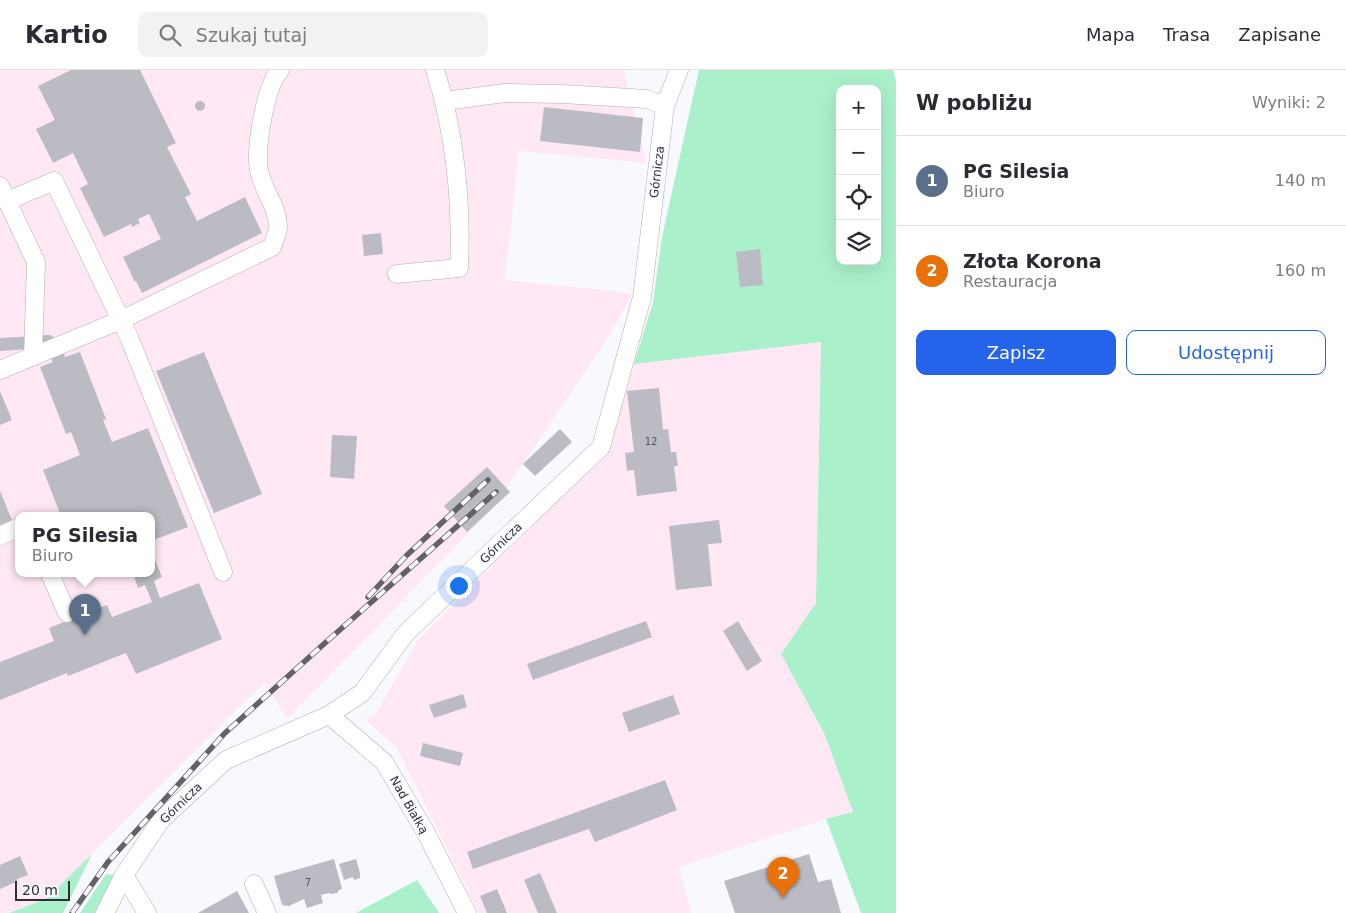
<!DOCTYPE html>
<html lang="pl">
<head>
<meta charset="utf-8">
<style>
  body { margin:0; font-family:"DejaVu Sans",sans-serif; background:#f2f2f3; color:#2b2b33 }
  .controls { position:absolute; right:15px; top:15px; display:grid; overflow:hidden; border-radius:10px; box-shadow:0 5px 20px #0002 }
  .controls button { width:45px; height:45px; display:grid; place-items:center; padding:0; border:0; border-bottom:1px solid #e1e1e2; background:#fff; color:#2b2b33; font:25px sans-serif }
  .scale { position:absolute; left:15px; bottom:12px; width:55px; box-sizing:border-box; padding-left:5px; border:2px solid #303034; border-top:0; font-size:14px; line-height:18px; white-space:nowrap; color:#303034; -webkit-text-stroke:4px #f8f9fe; paint-order:stroke }
  .you { position:absolute; left:458px; top:515px; width:18px; height:18px; margin:-12px; border:4px solid #fff; border-radius:50%; background:#1a73e8; box-shadow:0 0 0 8px #1a73e833 }
  .badge { display:grid; place-items:center; width:32px; height:32px; border-radius:50%; background:#2563eb; color:#fff; font-size:16px; font-weight:700 }
  .pin { position:absolute; translate:-50% -41px; filter:drop-shadow(0 1px 2px #0008) }
  .pin::after { content:''; position:absolute; top:26px; width:18px; height:15px; background:inherit; clip-path:polygon(0 0,100% 0,50% 100%) }
  .popup { position:absolute; left:15px; top:442px; width:140px; height:65px; box-sizing:border-box; display:grid; place-content:center; border-radius:10px; background:#fff; filter:drop-shadow(0 1px 4px #0005); font-size:16px; white-space:nowrap; color:#7c7c81 }
  .popup b { font-size:19px; color:#2b2b33 }
  .popup::after { content:''; position:absolute; left:50%; top:100%; margin-left:-10px; border:10px solid transparent; border-top-color:#fff }
  .list { margin:0; padding:0; list-style:none }
  h2 { display:flex; justify-content:space-between; align-items:center; height:65px; margin:0; padding:0 20px; font-size:21px }
  h2 small { font-size:16px; font-weight:400; color:#7c7c81 }
  .list li { display:grid; grid-template-columns:32px 1fr auto; gap:15px; align-items:center; box-sizing:border-box; height:90px; padding:0 20px; border-top:1px solid #e1e1e2 }
  .list b { display:block; font-size:19px; white-space:nowrap }
  .list p { margin:0; font-size:16px; white-space:nowrap; color:#7c7c81 }
  .list em { font-size:16px; font-style:normal; color:#7c7c81 }
  .actions { display:flex; gap:10px; padding:15px 20px }
  .actions a { flex:1; padding:11px 0; border:1px solid #2563eb; border-radius:10px; text-align:center; font-size:18px; color:#2563eb }
  .actions .main { background:#2563eb; color:#fff }
  .icon { flex:none; width:28px; height:28px; fill:none; stroke:currentColor; stroke-width:2; stroke-linecap:round; stroke-linejoin:round }
  .map { position:relative; flex:none; width:896px; height:843px; overflow:hidden }
  header { display:flex; align-items:center; gap:30px; box-sizing:border-box; height:70px; padding:0 25px; background:#fff; border-bottom:1px solid #e1e1e2 }
  header strong { font-size:24px }
  nav { display:flex; gap:28px; margin-inline-start:auto; font-size:18px }
  .search { width:350px; height:45px; background:#f2f2f3; display:flex; align-items:center; gap:12px; box-sizing:border-box; padding:0 18px; border-radius:10px; color:#7c7c81; font-size:19px }
  main { display:flex }
  aside { flex:1; background:#fff }
  .map>svg:first-child { display:block }
</style>
</head>
<body>
<header>
<strong>Kartio</strong>
<div class="search"><svg class="icon" aria-label="search" viewBox="0 0 24 24"><circle cx="10" cy="10" r="6"/><path d="M15 15l6 6"/></svg>Szukaj tutaj</div>
<nav><a>Mapa</a><a>Trasa</a><a>Zapisane</a></nav>
</header>
<main>
<div class="map">
<svg width="896" height="843" viewBox="0 0 896 843">
  <rect width="100%" height="100%" fill="#f8f9fe"/>
  <g fill="#ffe8f4" fill-rule="evenodd">
    <path d="M0 0H624L646 93 519 81 505 210 633 223 606 271 493 438 287 649 264 613 46 829 9 843H0ZM19 446H151V504H19Z"/>
    <path d="M821 272 816 533 781 584 824 663 853 743 826 749 679 797 691 843H479L397 679 365 649 375 644 418 570 609 379 634 294Z"/>
  </g>
  <g fill="#aaf0cb" fill-rule="evenodd">
    <path d="M699 0H893L896 11V843H861L826 749 853 742 824 663 781 584 816 533 821 272 634 294 653 232 662 167ZM840 19H877V191H840Z"/>
    <path d="M92 784 63 843H9L46 829Z"/>
    <path d="M106 804 115 805 95 843H80Z"/>
    <path d="M417 810 439 843H356Z"/>
  </g>
  <g fill="#bbbbc4">
    <path d="M71 0H140L176 73 167 77 191 124 185 127 197 151 245 127 262 163 142 223 136 211 135 212 123 187 161 169 149 144 138 149 140 153 132 157 131 154 104 167 80 118 88 114 73 83 53 93 36 59 55 50 38 16Z"/>
    <circle cx="200" cy="36" r="5"/>
    <path d="M544 37 643 48 640 82 540 71Z"/>
    <path d="M381 163 383 184 364 186 362 165Z"/>
    <path d="M760 179 763 215 740 217 736 182Z"/>
    <path d="M50 265 57 269 65 287 80 282 106 349 103 350 112 372 148 358 188 457 151 471V446H61L43 400 80 385 71 362 66 364 40 297 53 292 46 278 0 281V268Z"/>
    <path d="M204 282 262 424 214 443 156 301Z"/>
    <path d="M659 318 663 360 668 359 671 382H676L678 396H674L677 421 637 426 634 400 627 401 625 383 634 382 627 321Z"/>
    <path d="M0 321 12 350 0 355Z"/>
    <path d="M560 359 572 372 535 406 523 394Z"/>
    <path d="M332 365 357 366 354 409 330 407Z"/>
    <path d="M487 397 510 422 467 462 444 436Z"/>
    <path d="M0 421 12 450 0 455Z"/>
    <path d="M719 450 722 473 708 474 712 516 676 520 669 456Z"/>
    <path d="M155 490 162 507 154 511 160 528 199 513 222 569 136 604 126 583 68 606 67 603 0 630V592L54 571 49 558 107 535 112 547 152 532 145 515 138 518 133 504H151V492Z"/>
    <path d="M646 551 652 567 533 610 527 594Z"/>
    <path d="M738 551 762 591 747 601 723 561Z"/>
    <path d="M463 624 467 637 434 648 429 635Z"/>
    <path d="M673 625 680 644 629 662 622 643Z"/>
    <path d="M423 673 463 683 460 696 420 686Z"/>
    <path d="M665 710 677 740 595 772 589 759 473 799 467 782Z"/>
    <path d="M809 784 818 812 831 809 841 843H735L724 811Z"/>
    <path d="M20 786 28 805 17 809 18 811 0 819V795Z"/>
    <path d="M334 789 342 819 339 820 337 823 332 824 329 823 321 825 323 833 307 838 304 829 289 836 282 835 274 806Z"/>
    <path d="M356 789 360 803V808L354 810 353 807 344 810 339 794Z"/>
    <path d="M540 803 557 843H538L524 810Z"/>
    <path d="M497 819 507 843H487L480 826Z"/>
    <path d="M237 821 249 843H198Z"/>
  </g>
  <g fill="none" stroke-linecap="round" stroke-linejoin="round">
    <defs>
      <g id="minor">
        <path d="M445 31 505 23 562 24 647 29 665 36"/>
        <path d="M0 116 36 192 33 287"/>
        <path d="M7 131 54 111 129 267 223 502"/>
        <path d="M397 204 459 198C462 134 455 61 435 0"/>
        <path d="M0 300 121 250 272 177C274 171 279 161 278 155 277 135 262 119 259 100 255 78 265 17 280 0"/>
        <path d="M0 466 19 457"/>
        <path d="M50 504 67 543"/>
        <path d="M329 645 384 692 425 761 467 843"/>
        <path d="M124 805 147 843"/>
        <path d="M254 814 267 843"/>
        <path d="M105 843 124 805 161 750 226 690 329 645 362 623 406 563 601 377 642 227 665 36 679 0"/>
      </g>
    </defs>
    <use href="#minor" stroke="#aeaeb7" stroke-width="19"/>
    <use href="#minor" stroke="#fff" stroke-width="18"/>
    <defs>
      <g id="rail">
        <path d="M368 527 407 485 488 410"/>
        <path d="M72 843 108 792 225 663 325 573 496 422"/>
      </g>
    </defs>
    <use href="#rail" stroke="#636367" stroke-width="5.5"/>
    <use href="#rail" stroke="#f8f9fe" stroke-width="4" stroke-dasharray="11" stroke-linecap="butt"/>
  </g>
  <g text-anchor="middle" dominant-baseline="central" stroke-width="4" stroke-linejoin="round" paint-order="stroke">
    <g font-size="10" fill="#535358">
      <text x="651" y="371">12</text>
      <text x="308" y="812">7</text>
    </g>
    <g font-size="12" fill="#303034" stroke="#f8f9fe">
      <text transform="translate(657 102) rotate(-83)">Górnicza</text>
      <text transform="translate(501 473) rotate(-44)">Górnicza</text>
      <text transform="translate(181 733) rotate(-44)">Górnicza</text>
      <text transform="translate(409 735) rotate(60)">Nad Białką</text>
    </g>
  </g>
</svg>
<div class="controls">
<button>+</button>
<button>−</button>
<button><svg class="icon" aria-label="locate" viewBox="0 0 24 24"><circle cx="12" cy="12" r="6"/><path d="M12 2v4M12 18v4M2 12h4M18 12h4"/></svg></button>
<button><svg class="icon" aria-label="layers" viewBox="0 0 24 24"><path d="M12 4l9 5-9 5-9-5zM3 14l9 5 9-5"/></svg></button>
</div>
<div class="scale">20 m</div>
<div class="you"></div>
<div class="pin badge" style="left:85px;top:565px;background:#5c6f8a">1</div>
<div class="popup"><b>PG Silesia</b>Biuro</div>
<div class="pin badge" style="left:783px;top:828px;background:#e8710a">2</div>
</div>
<aside>
<h2>W pobliżu<small>Wyniki: 2</small></h2>
<ul class="list">
<li><span class="badge" style="background:#5c6f8a">1</span><div><b>PG Silesia</b><p>Biuro</p></div><em>140 m</em></li>
<li><span class="badge" style="background:#e8710a">2</span><div><b>Złota Korona</b><p>Restauracja</p></div><em>160 m</em></li>
</ul>
<div class="actions"><a class="main">Zapisz</a><a>Udostępnij</a></div>
</aside>
</main>
</body>
</html>
